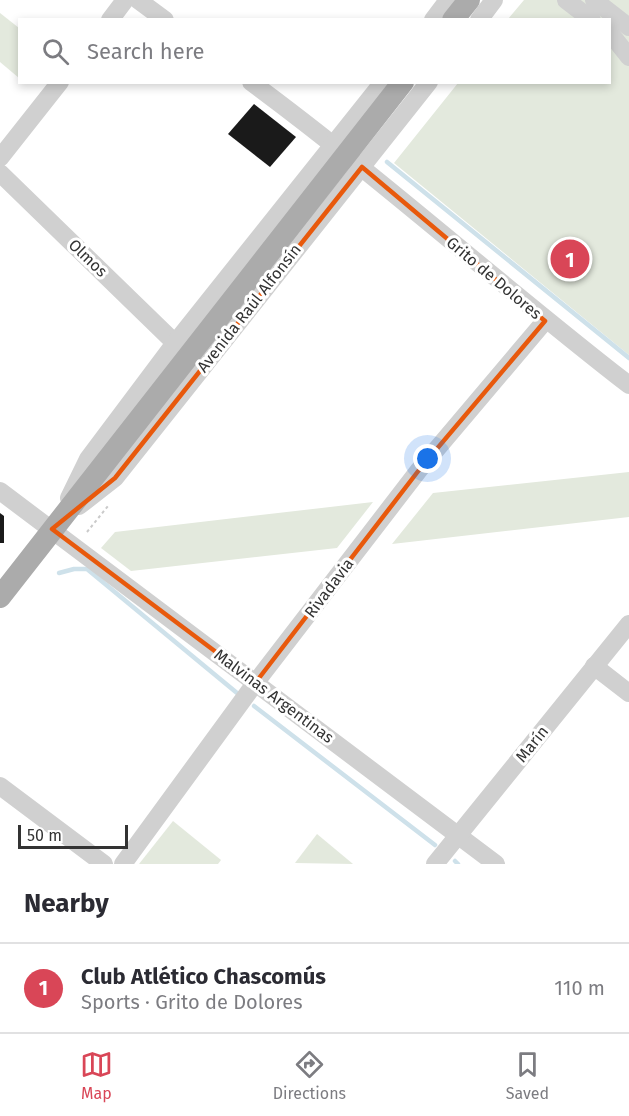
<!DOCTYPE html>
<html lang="en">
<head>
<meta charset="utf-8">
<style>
  body { margin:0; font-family:"Fira Sans",sans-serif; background:#f7f7f7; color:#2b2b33 }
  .scale { position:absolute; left:18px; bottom:15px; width:110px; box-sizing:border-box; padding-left:6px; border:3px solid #333; border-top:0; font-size:16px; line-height:21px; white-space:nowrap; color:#333; -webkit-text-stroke:4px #fff; paint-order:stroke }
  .you { position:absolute; left:428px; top:459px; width:21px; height:21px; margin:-15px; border:4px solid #fff; border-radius:50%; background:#1a73e8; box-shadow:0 0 0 9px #1a73e833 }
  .badge { display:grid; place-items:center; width:39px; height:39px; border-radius:50%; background:#d94657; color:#fff; font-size:20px; font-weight:700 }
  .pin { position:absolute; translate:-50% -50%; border:3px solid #fff; box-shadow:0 2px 6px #0006 }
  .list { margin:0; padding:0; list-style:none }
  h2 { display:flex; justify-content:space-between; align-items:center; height:78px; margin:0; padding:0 24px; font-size:26px }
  h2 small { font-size:20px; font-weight:400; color:#7c7c81 }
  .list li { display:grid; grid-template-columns:39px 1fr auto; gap:18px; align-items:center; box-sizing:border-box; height:90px; padding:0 24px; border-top:2px solid #e1e1e2 }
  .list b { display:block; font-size:22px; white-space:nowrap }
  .list p { margin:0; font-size:20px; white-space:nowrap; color:#7c7c81 }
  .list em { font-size:20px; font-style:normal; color:#7c7c81 }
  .icon { flex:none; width:33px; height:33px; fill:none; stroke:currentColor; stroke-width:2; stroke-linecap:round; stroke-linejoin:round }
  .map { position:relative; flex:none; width:629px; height:864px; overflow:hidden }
  .search { position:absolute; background:#fff; box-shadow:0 3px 9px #0003; left:18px; right:18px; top:18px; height:66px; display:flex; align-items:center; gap:15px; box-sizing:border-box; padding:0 21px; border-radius:0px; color:#7c7c81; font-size:22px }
  .sheet { height:168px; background:#fff }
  nav { display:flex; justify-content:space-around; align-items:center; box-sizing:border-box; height:84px; border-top:2px solid #e1e1e2; background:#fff; font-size:16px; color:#7c7c81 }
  nav a { display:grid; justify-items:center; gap:3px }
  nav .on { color:#d94657 }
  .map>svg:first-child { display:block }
</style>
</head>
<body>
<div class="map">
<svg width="629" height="864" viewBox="0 0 629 864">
  <rect width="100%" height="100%" fill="#fff"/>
  <g fill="#e3e9dd">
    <path d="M524 0H629V355L394 163 458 83 610 82V20L508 19Z"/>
    <path d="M0 13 19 28V78L0 62Z"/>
    <path d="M629 472V517L392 544 433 493Z"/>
    <path d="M373 502 337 548 131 571 101 548 115 532Z"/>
    <path d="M173 821 221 860 218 864H139Z"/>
    <path d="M317 834 353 864 295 863Z"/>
  </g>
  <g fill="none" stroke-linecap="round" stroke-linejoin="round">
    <g stroke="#cee1ea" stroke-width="4.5">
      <path d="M387 162 629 358"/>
      <path d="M59 573 74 569H87L237 693"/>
      <path d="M254 706 435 845"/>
      <path d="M455 861 458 864"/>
    </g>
  </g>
  <g fill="#1a1a1a">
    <path d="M254 104 296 137 270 167 228 134Z"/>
    <path d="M0 513 4 516V543H0Z"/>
  </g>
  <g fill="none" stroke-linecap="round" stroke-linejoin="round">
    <path stroke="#cacaca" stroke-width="2" stroke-dasharray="3 3" stroke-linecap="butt" d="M87 532 108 506"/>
    <g stroke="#d0d0d0" stroke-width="18">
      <path d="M138 0 165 20"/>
      <path d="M566 0 592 20"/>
      <path d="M594 0 629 27"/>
      <path d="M110 20 125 0"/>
      <path d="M433 20 448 0"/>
      <path d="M479 20 494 0"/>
      <path d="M610 33 629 57"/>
      <path d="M251 82C381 178 501 286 629 385"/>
      <path d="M0 158 60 82"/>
      <path d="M0 173 175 343"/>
      <path d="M0 491 496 864"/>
      <path d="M69 498 88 459 175 343 383 82"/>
      <path d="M79 506 115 478 429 82"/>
      <path d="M594 666 629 693"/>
      <path d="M0 786 104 864"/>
      <path d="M123 864 256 682 419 470 545 321"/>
      <path d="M435 864 629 624"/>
    </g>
    <g stroke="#ababab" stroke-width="22">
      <path d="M453 20 469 0"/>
      <path d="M0 597 403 82"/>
    </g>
  </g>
  <path fill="none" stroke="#e8590c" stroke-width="4.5" stroke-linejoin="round" d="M362 167 545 321 419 470 256 682 52 529 115 478Z"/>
  <g text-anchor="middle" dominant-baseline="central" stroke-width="6" stroke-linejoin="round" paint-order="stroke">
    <g font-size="16" fill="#333" stroke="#fff">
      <text transform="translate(88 258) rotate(44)">Olmos</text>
      <text transform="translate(494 278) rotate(40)">Grito de Dolores</text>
      <text transform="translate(249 308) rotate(-52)">Avenida Raúl Alfonsín</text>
      <text transform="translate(329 588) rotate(-53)">Rivadavia</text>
      <text transform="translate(274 696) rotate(37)">Malvinas Argentinas</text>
      <text transform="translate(532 744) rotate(-51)">Marín</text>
    </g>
  </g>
</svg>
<div class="scale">50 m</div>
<div class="you"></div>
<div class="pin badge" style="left:570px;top:259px">1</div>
<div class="search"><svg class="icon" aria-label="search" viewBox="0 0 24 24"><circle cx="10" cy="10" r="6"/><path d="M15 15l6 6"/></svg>Search here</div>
</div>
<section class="sheet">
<h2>Nearby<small></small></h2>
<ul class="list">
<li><span class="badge">1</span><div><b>Club Atlético Chascomús</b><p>Sports · Grito de Dolores</p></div><em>110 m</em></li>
</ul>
</section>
<nav>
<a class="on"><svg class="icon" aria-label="map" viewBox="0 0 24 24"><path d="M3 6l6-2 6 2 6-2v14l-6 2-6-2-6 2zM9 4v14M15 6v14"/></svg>Map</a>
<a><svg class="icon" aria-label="directions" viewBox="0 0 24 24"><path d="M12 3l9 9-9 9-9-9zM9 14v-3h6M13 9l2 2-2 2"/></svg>Directions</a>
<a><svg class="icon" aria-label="saved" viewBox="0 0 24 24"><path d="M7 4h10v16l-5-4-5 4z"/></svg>Saved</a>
</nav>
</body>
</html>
